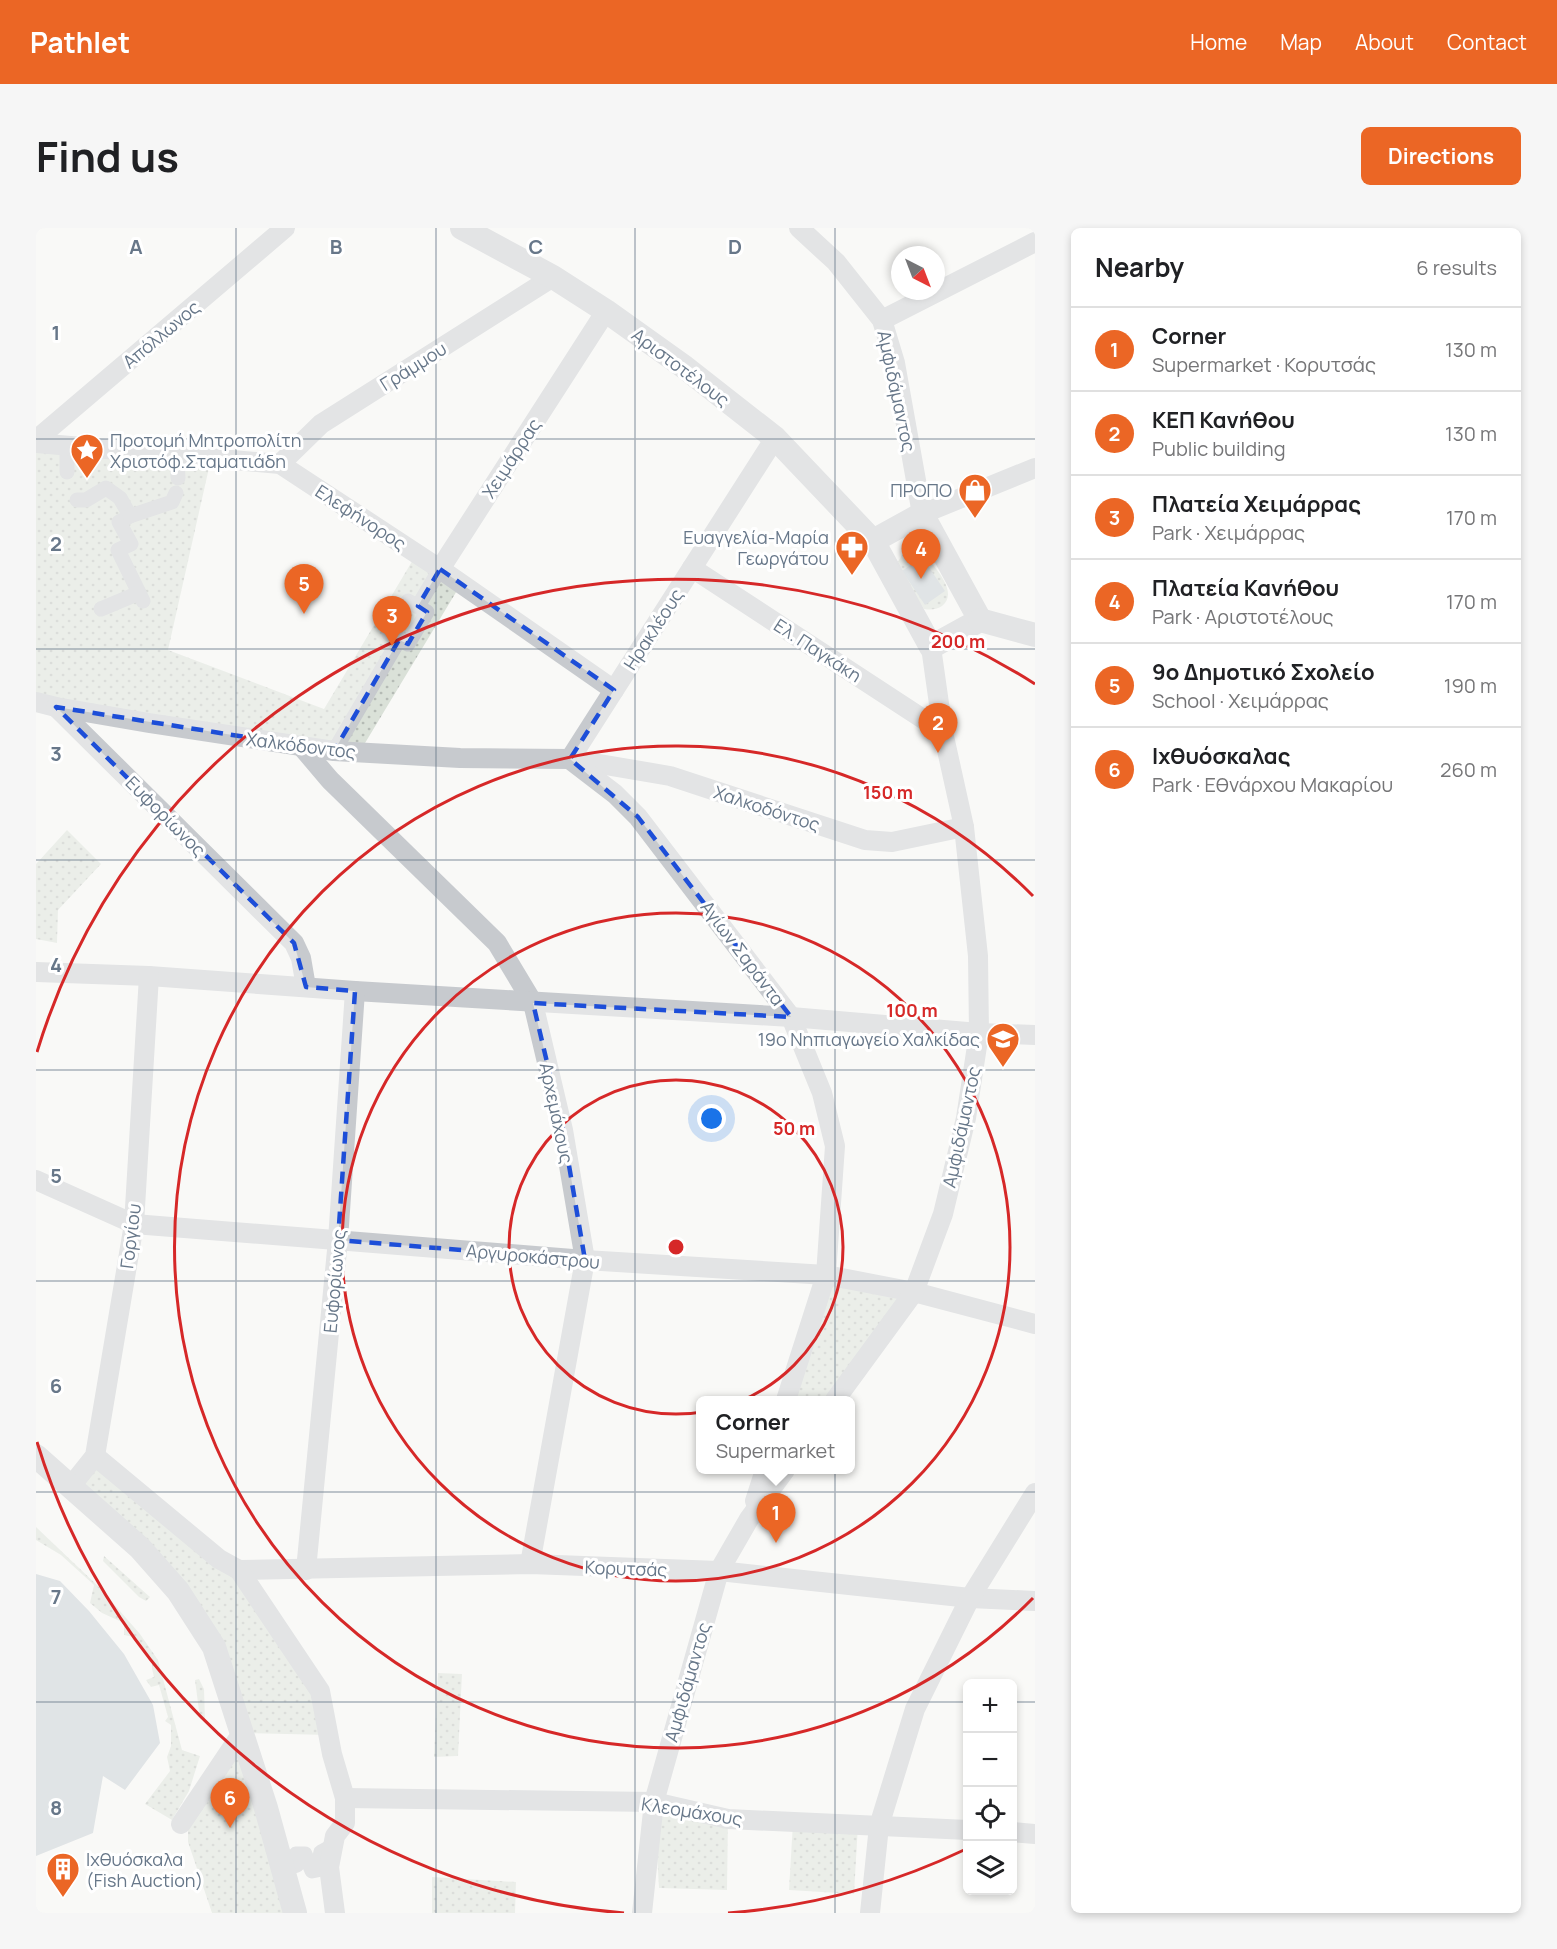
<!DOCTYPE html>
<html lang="en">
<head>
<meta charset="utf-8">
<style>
  body { margin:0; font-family:Manrope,sans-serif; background:#f6f6f6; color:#202124 }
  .controls { position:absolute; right:18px; bottom:18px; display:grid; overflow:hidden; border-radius:9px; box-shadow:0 3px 9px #0003 }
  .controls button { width:54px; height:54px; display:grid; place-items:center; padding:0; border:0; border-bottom:2px solid #e0e0e0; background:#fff; color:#202124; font:30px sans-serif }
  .compass { position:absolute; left:855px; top:18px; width:54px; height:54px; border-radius:50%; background:#fff; box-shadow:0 3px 9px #0003; rotate:138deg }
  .you { position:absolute; left:676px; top:891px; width:21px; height:21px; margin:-15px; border:4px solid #fff; border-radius:50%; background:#1a73e8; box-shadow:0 0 0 9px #1a73e833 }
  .badge { display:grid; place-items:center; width:39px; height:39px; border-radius:50%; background:#eb6625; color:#fff; font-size:20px; font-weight:700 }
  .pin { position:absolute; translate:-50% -50px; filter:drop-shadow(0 2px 3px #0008) }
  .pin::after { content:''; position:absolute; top:32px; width:21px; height:18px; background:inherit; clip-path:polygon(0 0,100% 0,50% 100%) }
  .popup { position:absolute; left:660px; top:1168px; width:159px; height:78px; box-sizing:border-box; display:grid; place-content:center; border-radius:9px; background:#fff; filter:drop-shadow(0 2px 4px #0005); font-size:20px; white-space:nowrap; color:#757577 }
  .popup b { font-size:22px; color:#202124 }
  .popup::after { content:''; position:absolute; left:50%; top:100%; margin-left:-12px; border:12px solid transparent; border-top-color:#fff }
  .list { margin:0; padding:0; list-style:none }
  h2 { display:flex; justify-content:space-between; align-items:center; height:78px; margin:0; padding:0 24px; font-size:26px }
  h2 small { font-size:20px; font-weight:400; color:#757577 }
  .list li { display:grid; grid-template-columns:39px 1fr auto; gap:18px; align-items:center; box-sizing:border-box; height:84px; padding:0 24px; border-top:2px solid #e0e0e0 }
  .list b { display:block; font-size:22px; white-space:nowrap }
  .list p { margin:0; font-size:20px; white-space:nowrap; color:#757577 }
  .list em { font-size:20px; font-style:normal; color:#757577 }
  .icon { flex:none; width:33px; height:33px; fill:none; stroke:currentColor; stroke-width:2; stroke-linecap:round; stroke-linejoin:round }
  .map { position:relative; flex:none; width:999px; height:1685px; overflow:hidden; border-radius:9px }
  header { display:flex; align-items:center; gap:36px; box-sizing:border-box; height:84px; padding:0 30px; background:#eb6625; color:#fff }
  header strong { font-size:28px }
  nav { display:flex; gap:33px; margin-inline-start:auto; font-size:21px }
  .intro { display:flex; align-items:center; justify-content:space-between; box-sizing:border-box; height:144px; padding:0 36px }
  h1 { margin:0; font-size:42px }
  .button { padding:15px 27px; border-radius:9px; background:#eb6625; color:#fff; font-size:21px; font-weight:700 }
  main { display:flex; gap:36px; padding:0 36px }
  aside { flex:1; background:#fff; border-radius:9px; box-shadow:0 3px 9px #0003 }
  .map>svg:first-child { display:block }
</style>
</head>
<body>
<header>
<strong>Pathlet</strong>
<nav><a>Home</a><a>Map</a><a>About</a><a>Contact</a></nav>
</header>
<div class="intro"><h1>Find us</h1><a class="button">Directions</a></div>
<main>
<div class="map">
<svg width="999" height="1685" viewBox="0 0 999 1685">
  <defs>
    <pattern id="grass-dots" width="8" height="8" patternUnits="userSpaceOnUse" patternTransform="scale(1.5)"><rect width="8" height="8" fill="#dae1d8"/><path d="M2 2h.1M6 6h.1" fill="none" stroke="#b5bbb5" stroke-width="1.8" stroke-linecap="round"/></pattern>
  </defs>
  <rect width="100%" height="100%" fill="#f9f9f7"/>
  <g fill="url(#grass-dots)">
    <path d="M0 215 175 231 132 422 288 481 381 325 425 356 323 525 0 474Z"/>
    <path d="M876 322 887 325 891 329C900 341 923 365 906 378 900 382 894 382 888 381L860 337 866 327Z"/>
    <path d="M31 602 65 636 22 682 21 715 0 711V636Z"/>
    <path d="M790 1047 878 1064 799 1172H750Z"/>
    <path d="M59 1228 183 1331 284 1463 292 1507 207 1505 259 1685H176L152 1614V1586L206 1505 178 1419 35 1258Z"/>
    <path d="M0 1299 63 1359 104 1406 122 1432 146 1522 164 1528 153 1563 136 1592 109 1576 134 1543 131 1529 135 1518V1497L129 1493 132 1489 123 1457 115 1459 110 1452 118 1449 116 1441V1431L98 1409 88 1407V1395L66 1385 54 1375 58 1357 25 1327 0 1312Z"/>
    <path d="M68 1328 114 1369 110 1373 103 1369 67 1333Z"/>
    <path d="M402 1445 426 1446 422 1528 398 1529Z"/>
    <path d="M163 1451 168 1461 169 1492 164 1491 159 1452Z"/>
    <path d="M618 1574 692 1591 691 1662 623 1660Z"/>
    <path d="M757 1594 822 1597 818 1666 753 1662Z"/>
    <path d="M396 1649 480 1654 479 1685H396Z"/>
  </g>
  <g fill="#c2cad0">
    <path d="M886 329 909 363 889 377 866 343Z"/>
    <path d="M0 1346 24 1353 53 1383 88 1426 117 1477 124 1515 89 1562 67 1548 57 1605 0 1628Z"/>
  </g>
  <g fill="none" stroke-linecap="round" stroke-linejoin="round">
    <g stroke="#c7cace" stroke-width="15">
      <path d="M141 228 142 250"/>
      <path d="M31 244V218"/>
      <path d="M41 272H50L70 260 84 270 94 288 83 294 95 316 82 322 107 373"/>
      <path d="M94 288 136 274 140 265"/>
      <path d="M372 373 391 384 372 416 353 406Z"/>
      <path d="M382 378 404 341"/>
      <path d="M65 381 103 365"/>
      <path d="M298 523 363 412"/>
      <path d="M247 1641 261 1637 260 1626H269L276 1643 281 1642 285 1624 298 1617"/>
    </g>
    <g stroke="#c7cace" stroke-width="20">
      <path d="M763 0 800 34 846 92 859 135 886 286 999 240"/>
      <path d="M846 92 999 14"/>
      <path d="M0 212 249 0"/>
      <path d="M0 215 244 236 404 341 578 462"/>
      <path d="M244 236 285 196 517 49"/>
      <path d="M656 340 907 504"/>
      <path d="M404 341 570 83"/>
      <path d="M0 474 20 479 113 495 298 523 424 530 534 531 634 548 829 612 856 614 928 599"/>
      <path d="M20 479 258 715 265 730 270 759"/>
      <path d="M266 519 294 552 461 715 497 775 527 902 549 1032 494 1336"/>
      <path d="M534 531 739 210"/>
      <path d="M536 533 579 566 602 589 755 789 786 865 799 918 790 1047 750 1172"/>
      <path d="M0 744 113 748 319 763 755 789 943 805 999 807"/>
      <path d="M0 952 98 996 549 1032 790 1047 878 1064 999 1096"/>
      <path d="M799 1172 878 1064 907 986 930 890 943 805 942 728 928 599 907 504 895 419"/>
      <path d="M59 1228 183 1331 203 1342 494 1336 683 1343 934 1370 999 1373"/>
      <path d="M35 1258 59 1228 98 996 113 748"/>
      <path d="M719 1273 729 1242"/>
      <path d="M203 1342 284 1463 296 1526 309 1570V1595L299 1608 293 1639 299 1685"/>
      <path d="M270 1342 302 1012 319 763"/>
      <path d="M309 1570 618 1574 692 1591 932 1602"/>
      <path d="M145 1596 206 1505"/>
      <path d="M976 1604 999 1606"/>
      <path d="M606 1685 618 1574 683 1343 713 1291 749 1242"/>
      <path d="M834 1685 843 1598 879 1481 934 1370 999 1265"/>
    </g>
    <g stroke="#c7cace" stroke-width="24">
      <path d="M426 0 517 49 570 83 647 138 739 210 837 313"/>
      <path d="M886 286 944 392 895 419 837 313Z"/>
      <path d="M944 392 999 407"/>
      <path d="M0 1228 104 1320 142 1363 178 1419 230 1580 259 1685"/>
    </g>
  </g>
  <path d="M0 0H999V1685H0ZM404 341 578 462 534 531 602 589 755 789 497 775 527 902 549 1032 302 1012 319 763 270 759 258 715 20 479 298 523 363 412 372 416 391 384 382 378Z" fill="#f9f9f7" fill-opacity=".55" fill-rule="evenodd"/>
  <path fill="none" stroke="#1d4ed8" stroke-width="4.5" stroke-dasharray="12 8" stroke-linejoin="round" d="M404 341 578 462 534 531 602 589 755 789 497 775 527 902 549 1032 302 1012 319 763 270 759 258 715 20 479 298 523 363 412 372 416 391 384 382 378Z"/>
  <path fill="none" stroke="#677789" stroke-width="1.5" stroke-opacity="0.55" d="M200 0V1685M400 0V1685M599 0V1685M799 0V1685M0 211H999M0 421H999M0 632H999M0 842H999M0 1053H999M0 1264H999M0 1474H932M976 1474H999"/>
  <g fill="none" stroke="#d62828" stroke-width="3">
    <circle cx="640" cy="1019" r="167"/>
    <circle cx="640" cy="1019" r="334"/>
    <path d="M997 1370A501 501 0 1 1 997 668"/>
    <path d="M928 1622A668 668 0 0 1 692 1685M588 1685A668 668 0 0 1 1 1214M1 824A668 668 0 0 1 999 456"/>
  </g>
  <defs>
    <symbol id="sight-pin" viewBox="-11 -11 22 30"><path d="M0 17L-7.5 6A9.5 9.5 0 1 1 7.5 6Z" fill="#eb6625" stroke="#fff"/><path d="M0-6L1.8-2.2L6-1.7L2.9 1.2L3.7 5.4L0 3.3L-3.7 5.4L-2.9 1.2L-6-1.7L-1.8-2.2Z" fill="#fff"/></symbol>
    <symbol id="shop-pin" viewBox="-11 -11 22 30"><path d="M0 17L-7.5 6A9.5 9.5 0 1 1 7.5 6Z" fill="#eb6625" stroke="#fff"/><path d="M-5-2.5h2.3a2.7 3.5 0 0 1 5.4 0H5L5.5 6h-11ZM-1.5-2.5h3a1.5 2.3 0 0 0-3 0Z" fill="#fff"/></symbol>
    <symbol id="pharmacy-pin" viewBox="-11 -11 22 30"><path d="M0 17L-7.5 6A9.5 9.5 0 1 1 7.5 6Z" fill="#eb6625" stroke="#fff"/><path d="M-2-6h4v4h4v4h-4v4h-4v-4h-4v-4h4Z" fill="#fff"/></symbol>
    <symbol id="school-pin" viewBox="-11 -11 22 30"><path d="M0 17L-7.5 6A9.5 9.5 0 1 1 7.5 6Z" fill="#eb6625" stroke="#fff"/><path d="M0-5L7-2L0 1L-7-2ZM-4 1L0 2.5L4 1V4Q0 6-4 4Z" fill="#fff"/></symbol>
    <symbol id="building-pin" viewBox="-11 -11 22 30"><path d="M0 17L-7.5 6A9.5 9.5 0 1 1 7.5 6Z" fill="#eb6625" stroke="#fff"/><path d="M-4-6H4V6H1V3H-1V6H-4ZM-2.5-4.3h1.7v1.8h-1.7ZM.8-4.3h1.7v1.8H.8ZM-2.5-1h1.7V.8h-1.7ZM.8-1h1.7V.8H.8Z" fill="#fff"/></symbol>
  </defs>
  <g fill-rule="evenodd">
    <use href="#sight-pin" x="32" y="203" width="38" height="52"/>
    <use href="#shop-pin" x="920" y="243" width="38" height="52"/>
    <use href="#pharmacy-pin" x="797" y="300" width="38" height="52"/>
    <use href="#school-pin" x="948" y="792" width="38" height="52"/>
    <use href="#building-pin" x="8" y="1622" width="38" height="52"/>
  </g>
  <g text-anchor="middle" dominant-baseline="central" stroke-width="6" stroke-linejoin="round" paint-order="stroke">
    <g font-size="18" fill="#677789" stroke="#fff">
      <text transform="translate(125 106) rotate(-40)">Απόλλωνος</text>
      <text transform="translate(377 138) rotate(-32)">Γράμμου</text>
      <text transform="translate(645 139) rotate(37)">Αριστοτέλους</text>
      <text transform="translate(861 163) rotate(78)">Αμφιδάμαντος</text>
      <text transform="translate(475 230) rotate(-57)">Χειμάρρας</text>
      <text transform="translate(325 289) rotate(33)">Ελεφήνορος</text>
      <text transform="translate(617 401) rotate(-57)">Ηρακλέους</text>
      <text transform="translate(782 422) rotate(33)">Ελ. Παγκάκη</text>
      <text transform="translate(265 517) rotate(7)">Χαλκόδοντος</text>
      <text transform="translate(731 580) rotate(18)">Χαλκοδόντος</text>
      <text transform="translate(130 588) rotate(45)">Ευφορίωνος</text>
      <text transform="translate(707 725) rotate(53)">Αγίων Σαράντα</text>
      <text transform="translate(521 885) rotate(78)">Αρχεμάχους</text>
      <text transform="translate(925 899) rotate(-78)">Αμφιδάμαντος</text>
      <text transform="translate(94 1008) rotate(-83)">Γοργίου</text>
      <text transform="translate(497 1028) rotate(5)">Αργυροκάστρου</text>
      <text transform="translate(298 1053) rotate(-85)">Ευφορίωνος</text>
      <text transform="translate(590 1340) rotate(2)">Κορυτσάς</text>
      <text transform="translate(651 1454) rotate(-74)">Αμφιδάμαντος</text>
      <text transform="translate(656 1583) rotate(9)">Κλεομάχους</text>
    </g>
    <g font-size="18" fill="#677789" stroke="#fff" text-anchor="end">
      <text x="74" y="212" text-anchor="start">Προτομή Μητροπολίτη<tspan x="74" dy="21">Χριστόφ.Σταματιάδη</tspan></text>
      <text x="916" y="262">ΠΡΟΠΟ</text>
      <text x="793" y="309">Ευαγγελία-Μαρία<tspan x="793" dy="21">Γεωργάτου</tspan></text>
      <text x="944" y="811">19ο Νηπιαγωγείο Χαλκίδας</text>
      <text x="50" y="1631" text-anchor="start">Ιχθυόσκαλα<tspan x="50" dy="21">(Fish Auction)</tspan></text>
    </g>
  </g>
  <g font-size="20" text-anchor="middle" font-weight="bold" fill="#677789" stroke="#fff" stroke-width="6" stroke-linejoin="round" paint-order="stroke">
    <text x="100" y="26">A</text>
    <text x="300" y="26">B</text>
    <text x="500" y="26">C</text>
    <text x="699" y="26">D</text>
    <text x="20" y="112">1</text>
    <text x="20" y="323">2</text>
    <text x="20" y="533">3</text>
    <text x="20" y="744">4</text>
    <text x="20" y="955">5</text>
    <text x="20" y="1165">6</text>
    <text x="20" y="1376">7</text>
    <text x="20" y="1587">8</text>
  </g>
  <circle cx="640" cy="1019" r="9" fill="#d62828" stroke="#fff" stroke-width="3"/>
  <g font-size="18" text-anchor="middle" font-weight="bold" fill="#d62828" stroke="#fff" stroke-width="6" stroke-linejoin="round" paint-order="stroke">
    <text x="922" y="420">200 m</text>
    <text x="852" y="571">150 m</text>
    <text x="876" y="789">100 m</text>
    <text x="758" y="907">50 m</text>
  </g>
</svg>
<div class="controls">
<button>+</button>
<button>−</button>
<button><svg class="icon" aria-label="locate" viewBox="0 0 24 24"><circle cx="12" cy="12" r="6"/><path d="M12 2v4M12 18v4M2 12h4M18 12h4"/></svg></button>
<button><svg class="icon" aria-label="layers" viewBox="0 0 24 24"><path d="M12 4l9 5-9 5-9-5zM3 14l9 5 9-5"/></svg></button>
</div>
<svg class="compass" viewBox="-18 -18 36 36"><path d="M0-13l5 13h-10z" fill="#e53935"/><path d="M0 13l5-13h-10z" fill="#757577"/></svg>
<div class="you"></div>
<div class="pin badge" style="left:740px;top:1315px">1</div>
<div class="popup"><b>Corner</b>Supermarket</div>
<div class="pin badge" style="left:902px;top:525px">2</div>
<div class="pin badge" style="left:356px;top:418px">3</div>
<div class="pin badge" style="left:885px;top:351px">4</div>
<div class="pin badge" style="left:268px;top:386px">5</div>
<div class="pin badge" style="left:194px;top:1600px">6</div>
</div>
<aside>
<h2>Nearby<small>6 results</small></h2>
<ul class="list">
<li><span class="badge">1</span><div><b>Corner</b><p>Supermarket · Κορυτσάς</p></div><em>130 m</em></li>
<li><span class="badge">2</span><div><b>ΚΕΠ Κανήθου</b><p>Public building</p></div><em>130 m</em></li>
<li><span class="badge">3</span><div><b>Πλατεία Χειμάρρας</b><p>Park · Χειμάρρας</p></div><em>170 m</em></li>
<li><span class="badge">4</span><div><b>Πλατεία Κανήθου</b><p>Park · Αριστοτέλους</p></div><em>170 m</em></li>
<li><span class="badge">5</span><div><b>9ο Δημοτικό Σχολείο</b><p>School · Χειμάρρας</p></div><em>190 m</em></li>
<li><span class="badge">6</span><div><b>Ιχθυόσκαλας</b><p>Park · Εθνάρχου Μακαρίου</p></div><em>260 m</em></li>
</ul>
</aside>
</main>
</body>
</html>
